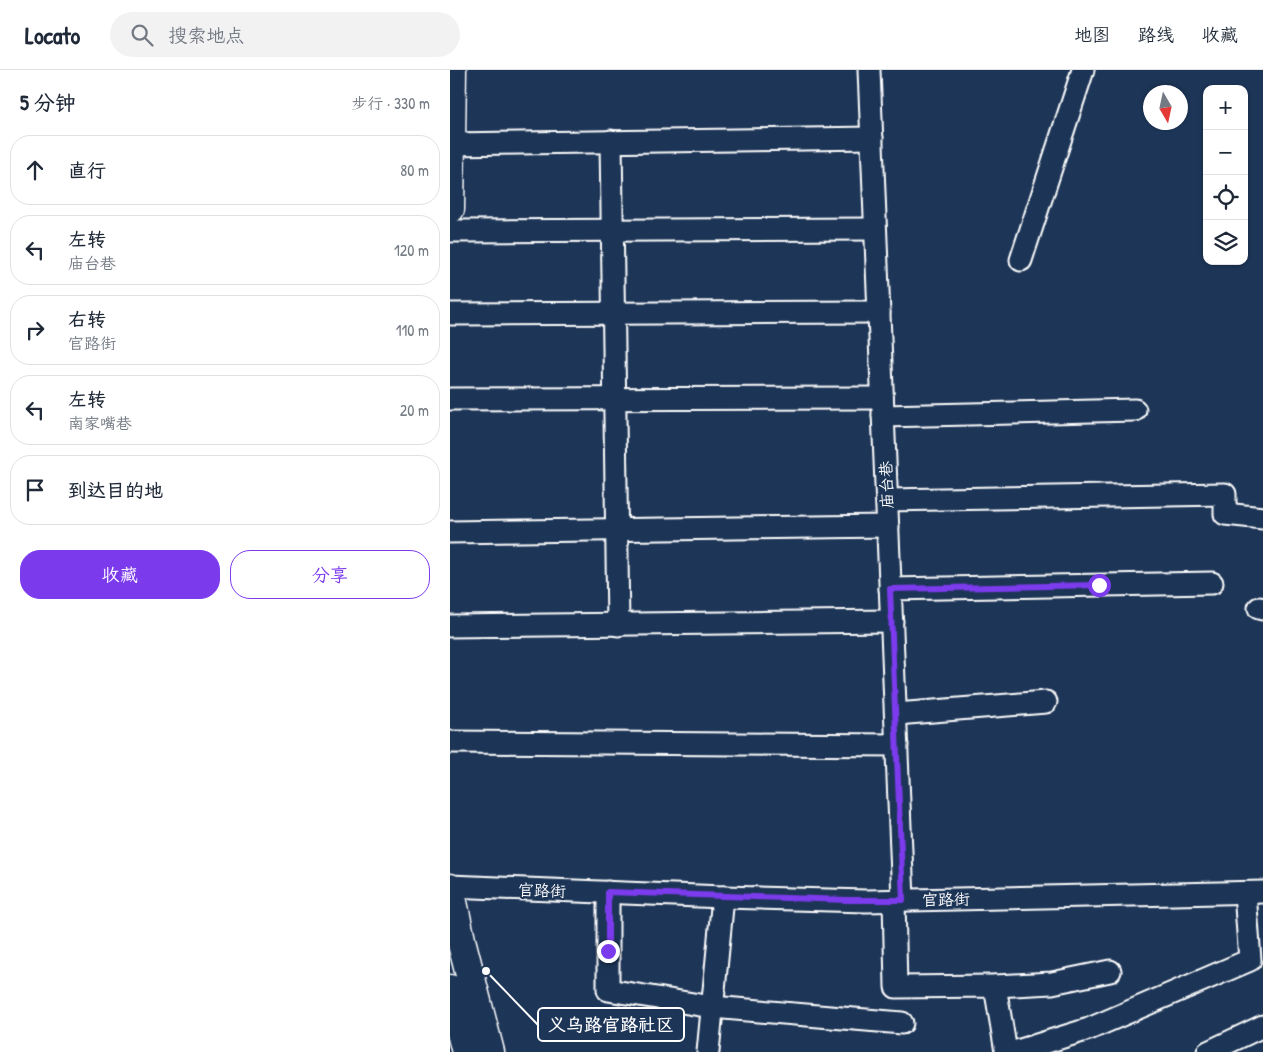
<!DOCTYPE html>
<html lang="zh">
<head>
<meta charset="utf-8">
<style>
  body { margin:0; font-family:"Patrick Hand","LXGW WenKai TC",sans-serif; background:#f2f2f3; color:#1f2937 }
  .controls { position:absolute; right:15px; top:15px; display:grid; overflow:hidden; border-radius:10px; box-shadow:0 1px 4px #0004 }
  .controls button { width:45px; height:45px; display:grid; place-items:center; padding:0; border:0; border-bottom:1px solid #e0e1e3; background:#fff; color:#1f2937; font:25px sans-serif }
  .compass { position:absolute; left:693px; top:15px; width:45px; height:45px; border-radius:50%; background:#fff; box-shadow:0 1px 4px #0004; rotate:171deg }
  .stop { position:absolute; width:15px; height:15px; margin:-11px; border:4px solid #7c3aed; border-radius:50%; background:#fff }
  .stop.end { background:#7c3aed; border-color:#fff; box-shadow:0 1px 5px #0008 }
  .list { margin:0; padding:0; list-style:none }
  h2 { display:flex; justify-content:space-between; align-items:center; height:65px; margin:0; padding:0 20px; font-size:21px }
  h2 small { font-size:16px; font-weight:400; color:#747a83 }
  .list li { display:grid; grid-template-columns:32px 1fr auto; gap:15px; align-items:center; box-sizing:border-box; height:70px; margin:0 10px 10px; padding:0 10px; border:1px solid #e0e1e3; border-radius:20px }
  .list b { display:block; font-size:19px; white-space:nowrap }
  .list p { margin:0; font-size:16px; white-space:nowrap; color:#747a83 }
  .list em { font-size:16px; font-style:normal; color:#747a83 }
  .actions { display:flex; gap:10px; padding:15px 20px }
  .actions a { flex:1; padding:11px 0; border:1px solid #7c3aed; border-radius:20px; text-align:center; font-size:18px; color:#7c3aed }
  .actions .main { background:#7c3aed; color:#fff }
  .icon { flex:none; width:28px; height:28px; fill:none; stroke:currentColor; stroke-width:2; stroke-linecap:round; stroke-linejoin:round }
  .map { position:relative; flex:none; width:813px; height:982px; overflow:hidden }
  header { display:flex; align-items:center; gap:30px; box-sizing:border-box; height:70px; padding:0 25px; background:#fff; border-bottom:1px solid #e0e1e3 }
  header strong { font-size:24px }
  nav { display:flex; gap:28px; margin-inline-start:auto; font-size:18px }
  .search { width:350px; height:45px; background:#f2f2f3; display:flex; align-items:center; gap:12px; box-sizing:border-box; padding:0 18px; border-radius:28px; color:#747a83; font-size:19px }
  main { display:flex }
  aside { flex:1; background:#fff }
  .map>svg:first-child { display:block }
</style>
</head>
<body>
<header>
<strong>Locato</strong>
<div class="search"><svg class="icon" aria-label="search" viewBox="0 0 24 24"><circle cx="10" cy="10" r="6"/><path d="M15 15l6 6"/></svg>搜索地点</div>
<nav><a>地图</a><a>路线</a><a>收藏</a></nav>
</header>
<main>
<aside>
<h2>5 分钟<small>步行 · 330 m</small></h2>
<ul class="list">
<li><svg class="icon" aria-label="ahead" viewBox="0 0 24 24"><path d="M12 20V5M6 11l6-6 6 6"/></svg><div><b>直行</b></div><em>80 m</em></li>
<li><svg class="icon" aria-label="left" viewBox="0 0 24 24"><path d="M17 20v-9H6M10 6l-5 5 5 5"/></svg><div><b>左转</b><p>庙台巷</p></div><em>120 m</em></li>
<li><svg class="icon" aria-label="right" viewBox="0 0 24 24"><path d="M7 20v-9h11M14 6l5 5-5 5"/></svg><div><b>右转</b><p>官路街</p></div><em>110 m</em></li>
<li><svg class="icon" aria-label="left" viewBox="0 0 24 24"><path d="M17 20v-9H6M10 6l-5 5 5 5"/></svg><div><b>左转</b><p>南家嘴巷</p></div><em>20 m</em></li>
<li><svg class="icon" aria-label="arrive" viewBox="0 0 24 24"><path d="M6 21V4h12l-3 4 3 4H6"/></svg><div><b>到达目的地</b></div></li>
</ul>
<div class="actions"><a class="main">收藏</a><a>分享</a></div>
</aside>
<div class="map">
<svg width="813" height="982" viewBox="0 0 813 982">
  <rect width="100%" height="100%" fill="#1d3557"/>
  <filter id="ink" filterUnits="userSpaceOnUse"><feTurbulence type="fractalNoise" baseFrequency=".02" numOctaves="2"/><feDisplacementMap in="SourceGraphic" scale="10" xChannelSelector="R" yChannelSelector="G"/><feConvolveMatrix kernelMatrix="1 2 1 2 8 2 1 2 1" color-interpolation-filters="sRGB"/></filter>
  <g filter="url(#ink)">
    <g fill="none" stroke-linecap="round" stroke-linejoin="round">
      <defs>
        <g id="minor">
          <path d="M419 0 453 830"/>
          <path d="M161 71 168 555"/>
          <path d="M1 74 422 68"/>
          <path d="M0 161 425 159"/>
          <path d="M571 190 633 0"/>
          <path d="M0 244 429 242"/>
          <path d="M0 329 432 328"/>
          <path d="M433 346 685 340"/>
          <path d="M437 430 775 424V444L813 448"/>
          <path d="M0 462 438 456"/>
          <path d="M440 519 762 513"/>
          <path d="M809 538 813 539"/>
          <path d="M0 556 442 551"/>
          <path d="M446 644 596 632"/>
          <path d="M0 672 447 675"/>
          <path d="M0 816 273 827 416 831 813 822"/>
          <path d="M158 822V920L262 937 452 953"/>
          <path d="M444 830 446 917 545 916 556 982"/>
          <path d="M545 916 602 913 660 901"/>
          <path d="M258 982 273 827"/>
          <path d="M564 982 639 959 800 890 795 823"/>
          <path d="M758 982 813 956"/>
        </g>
        <g id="major">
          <path d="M0 139 2 0"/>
          <path d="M0 818 11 870 40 982"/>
          <path d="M0 919 16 982"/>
        </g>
      </defs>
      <use href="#minor" stroke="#fff" stroke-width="25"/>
      <use href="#major" stroke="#fff" stroke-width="31"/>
      <use href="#minor" stroke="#1d3557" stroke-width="21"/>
      <use href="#major" stroke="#1d3557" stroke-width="28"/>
    </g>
  </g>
  <g fill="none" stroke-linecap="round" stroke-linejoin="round" filter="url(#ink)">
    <path stroke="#7c3aed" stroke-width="6" d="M158 881V822L398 830H453L440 519 649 515"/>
  </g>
  <g text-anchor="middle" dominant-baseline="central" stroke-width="4" stroke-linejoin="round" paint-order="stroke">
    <g font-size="16" fill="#fff" stroke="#1d3557">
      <text transform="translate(436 415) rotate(-92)">庙台巷</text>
      <text transform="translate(92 820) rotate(2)">官路街</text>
      <text transform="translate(496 829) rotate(-1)">官路街</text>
    </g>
  </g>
  <path fill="none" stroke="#fff" stroke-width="2" d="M36 901L88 955"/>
  <circle fill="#fff" stroke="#1d3557" stroke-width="2" cx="36" cy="901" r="5"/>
  <rect fill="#1d3557" stroke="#fff" stroke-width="2" x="88" y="938" width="146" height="33" rx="5"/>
  <g font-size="18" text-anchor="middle" font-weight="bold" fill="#fff">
    <text x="161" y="961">义乌路官路社区</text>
  </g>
</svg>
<div class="controls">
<button>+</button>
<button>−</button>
<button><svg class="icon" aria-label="locate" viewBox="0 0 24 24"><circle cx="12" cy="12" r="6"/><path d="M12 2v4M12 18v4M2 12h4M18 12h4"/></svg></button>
<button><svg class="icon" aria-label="layers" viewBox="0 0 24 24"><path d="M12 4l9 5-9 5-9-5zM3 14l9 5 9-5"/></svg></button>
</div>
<svg class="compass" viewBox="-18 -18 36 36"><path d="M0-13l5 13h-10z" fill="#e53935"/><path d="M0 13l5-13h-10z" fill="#747a83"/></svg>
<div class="stop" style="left:649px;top:515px"></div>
<div class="stop end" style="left:158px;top:881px"></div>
</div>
</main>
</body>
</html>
